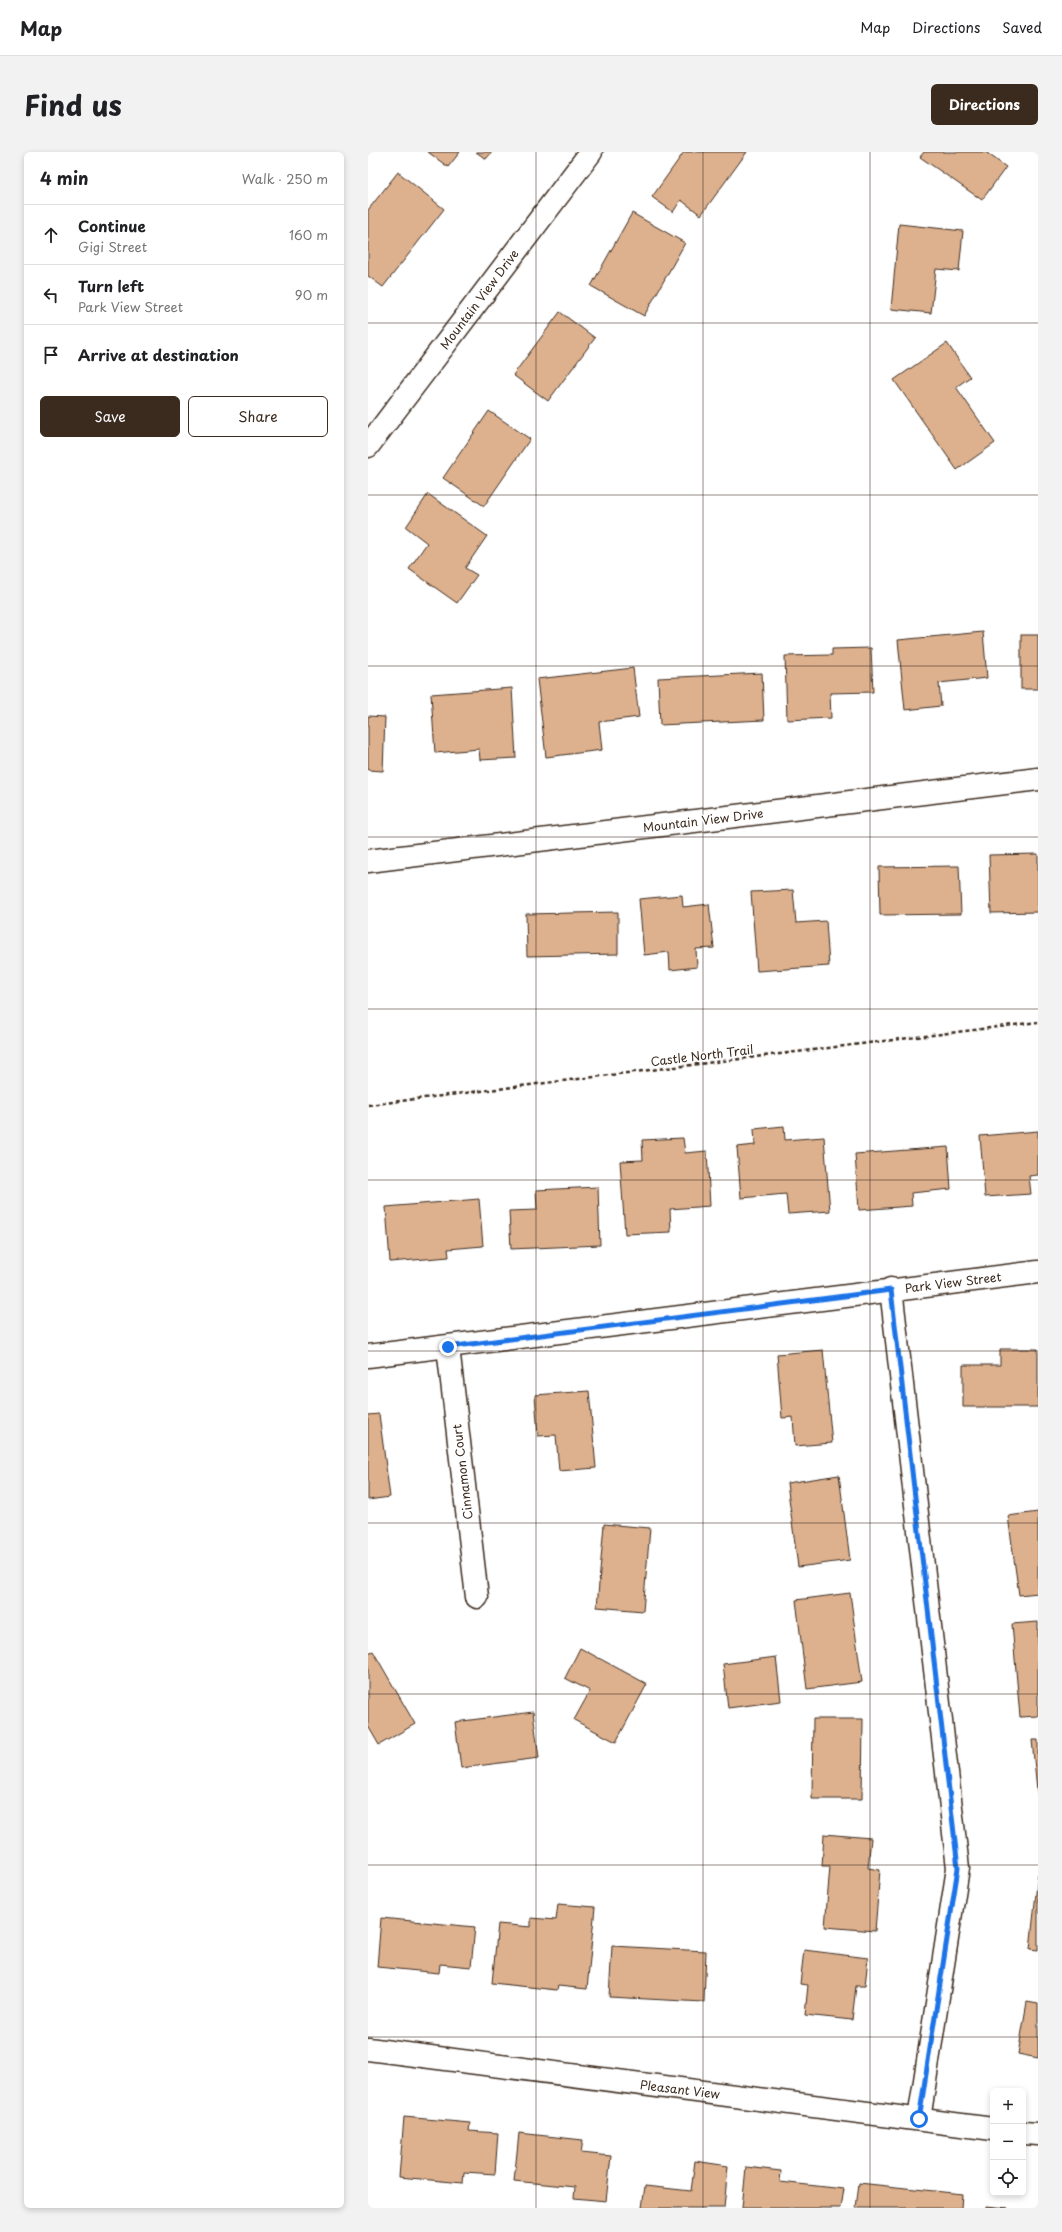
<!DOCTYPE html>
<html lang="en">
<head>
<meta charset="utf-8">
<style>
  body { margin:0; font-family:"Playpen Sans",sans-serif; background:#f2f2f2; color:#202124 }
  .controls { position:absolute; right:12px; bottom:12px; display:grid; overflow:hidden; border-radius:6px; box-shadow:0 2px 6px #0003 }
  .controls button { width:36px; height:36px; display:grid; place-items:center; padding:0; border:0; border-bottom:1px solid #e0e0e0; background:#fff; color:#202124; font:20px sans-serif }
  .stop { position:absolute; width:12px; height:12px; margin:-9px; border:3px solid #1a73e8; border-radius:50%; background:#fff }
  .stop.end { background:#1a73e8; border-color:#fff; box-shadow:0 1px 4px #0008 }
  .list { margin:0; padding:0; list-style:none }
  h2 { display:flex; justify-content:space-between; align-items:center; height:52px; margin:0; padding:0 16px; font-size:17px }
  h2 small { font-size:13px; font-weight:400; color:#757577 }
  .list li { display:grid; grid-template-columns:26px 1fr auto; gap:12px; align-items:center; box-sizing:border-box; height:60px; padding:0 16px; border-top:1px solid #e0e0e0 }
  .list b { display:block; font-size:15px; white-space:nowrap }
  .list p { margin:0; font-size:13px; white-space:nowrap; color:#757577 }
  .list em { font-size:13px; font-style:normal; color:#757577 }
  .actions { display:flex; gap:8px; padding:12px 16px }
  .actions a { flex:1; padding:9px 0; border:1px solid #3b2a1e; border-radius:6px; text-align:center; font-size:14px; color:#3b2a1e }
  .actions .main { background:#3b2a1e; color:#fff }
  .icon { flex:none; width:22px; height:22px; fill:none; stroke:currentColor; stroke-width:2; stroke-linecap:round; stroke-linejoin:round }
  .map { position:relative; flex:none; width:670px; height:2056px; overflow:hidden; border-radius:6px }
  header { display:flex; align-items:center; gap:24px; box-sizing:border-box; height:56px; padding:0 20px; background:#fff; border-bottom:1px solid #e0e0e0 }
  header strong { font-size:19px }
  nav { display:flex; gap:22px; margin-inline-start:auto; font-size:14px }
  .intro { display:flex; align-items:center; justify-content:space-between; box-sizing:border-box; height:96px; padding:0 24px }
  h1 { margin:0; font-size:28px }
  .button { padding:10px 18px; border-radius:6px; background:#3b2a1e; color:#fff; font-size:14px; font-weight:700 }
  main { display:flex; gap:24px; padding:0 24px }
  aside { flex:1; background:#fff; border-radius:6px; box-shadow:0 2px 6px #0003 }
  .map>svg:first-child { display:block }
</style>
</head>
<body>
<header>
<strong>Map</strong>
<nav><a>Map</a><a>Directions</a><a>Saved</a></nav>
</header>
<div class="intro"><h1>Find us</h1><a class="button">Directions</a></div>
<main>
<aside>
<h2>4 min<small>Walk · 250 m</small></h2>
<ul class="list">
<li><svg class="icon" aria-label="ahead" viewBox="0 0 24 24"><path d="M12 20V5M6 11l6-6 6 6"/></svg><div><b>Continue</b><p>Gigi Street</p></div><em>160 m</em></li>
<li><svg class="icon" aria-label="left" viewBox="0 0 24 24"><path d="M17 20v-9H6M10 6l-5 5 5 5"/></svg><div><b>Turn left</b><p>Park View Street</p></div><em>90 m</em></li>
<li><svg class="icon" aria-label="arrive" viewBox="0 0 24 24"><path d="M6 21V4h12l-3 4 3 4H6"/></svg><div><b>Arrive at destination</b></div></li>
</ul>
<div class="actions"><a class="main">Save</a><a>Share</a></div>
</aside>
<div class="map">
<svg width="670" height="2056" viewBox="0 0 670 2056">
  <rect width="100%" height="100%" fill="#fff"/>
  <filter id="ink" filterUnits="userSpaceOnUse"><feTurbulence type="fractalNoise" baseFrequency=".025" numOctaves="2"/><feDisplacementMap in="SourceGraphic" scale="8" xChannelSelector="R" yChannelSelector="G"/><feConvolveMatrix kernelMatrix="1 2 1 2 8 2 1 2 1" color-interpolation-filters="sRGB"/></filter>
  <g filter="url(#ink)">
    <g fill="#ddb18e" stroke="#3b2a1e">
      <path d="M60 0H92L80 15Z"/>
      <path d="M108 0H124L118 7Z"/>
      <path d="M316 0H379L333 63 313 48 305 60 284 45Z"/>
      <path d="M556 0H620L619 1 638 15 614 48 552 5Z"/>
      <path d="M30 20 76 57 15 135 0 124V58Z"/>
      <path d="M264 61 317 91 276 164 223 134Z"/>
      <path d="M531 72 595 79 591 119 568 117 563 161 523 157Z"/>
      <path d="M192 160 227 186 180 249 145 223Z"/>
      <path d="M579 191 602 225 588 235 627 291 589 318 526 228Z"/>
      <path d="M121 259 162 287 116 354 75 326Z"/>
      <path d="M60 342 119 384 97 416 109 423 89 451 41 417 59 391 38 375Z"/>
      <path d="M615 480 619 526 571 531 573 554 537 558 530 488Z"/>
      <rect x="653" y="483" width="17" height="54"/>
      <path d="M503 496 505 540 462 541 463 566 419 568 417 504 464 503V497Z"/>
      <path d="M265 516 271 565 231 570 234 598 178 605 169 527Z"/>
      <path d="M394 521 396 568 292 573 290 526Z"/>
      <path d="M144 536 148 606 112 608 111 597 67 601 63 542Z"/>
      <path d="M0 564 17 565 15 619 0 618Z"/>
      <path d="M670 702V760L623 761 621 703Z"/>
      <path d="M591 714 593 762 512 763 511 715Z"/>
      <path d="M425 738 428 771 458 769 461 814 389 819 383 740Z"/>
      <path d="M314 743 315 755 341 752 346 796 328 797 329 815 302 818 301 800 276 803 271 747Z"/>
      <path d="M250 760V802L159 804 158 762Z"/>
      <path d="M416 974 417 988 456 985 462 1059 420 1062 418 1042 373 1046 369 995 387 993 386 977Z"/>
      <path d="M670 979V1023L661 1024 663 1042 617 1045 612 984Z"/>
      <path d="M315 986 317 1001 339 999 342 1054 302 1057 303 1080 257 1082 252 1009 275 1008 274 988Z"/>
      <path d="M580 995 583 1037 543 1041 544 1054 491 1058 487 1002Z"/>
      <path d="M230 1035 232 1093 143 1097 141 1059 169 1058 168 1038Z"/>
      <path d="M111 1047 115 1094 80 1097 81 1105 22 1110 18 1055Z"/>
      <path d="M632 1197H670V1255H595V1213H632Z"/>
      <path d="M455 1198 464 1291 427 1294 425 1265 414 1266 409 1202Z"/>
      <path d="M221 1239 228 1316 191 1319 188 1283 170 1284 167 1243Z"/>
      <path d="M11 1262 22 1345 0 1348V1263Z"/>
      <path d="M471 1323 482 1408 430 1415 419 1331Z"/>
      <path d="M670 1360V1441L651 1443 640 1364Z"/>
      <path d="M236 1372 282 1376 275 1459 229 1455Z"/>
      <path d="M482 1441 494 1530 439 1537 428 1448Z"/>
      <path d="M670 1470V1564L652 1565 644 1472Z"/>
      <path d="M212 1496 279 1532 248 1590 206 1568 222 1539 197 1526Z"/>
      <path d="M5 1499 47 1572 11 1593 0 1574V1501Z"/>
      <path d="M408 1505 413 1549 360 1556 355 1512Z"/>
      <path d="M165 1560 171 1606 93 1616 87 1570Z"/>
      <path d="M445 1567H495L494 1647H444Z"/>
      <path d="M664 1588H670V1648Z"/>
      <path d="M456 1682 503 1686 500 1716 512 1718 507 1779 457 1775 462 1714H454Z"/>
      <path d="M670 1722V1798L662 1797Z"/>
      <path d="M190 1752 227 1755 219 1837 190 1834 189 1838 124 1831 130 1772 163 1775V1766L188 1768Z"/>
      <path d="M13 1766 107 1775 103 1815 72 1812 71 1821 9 1815Z"/>
      <path d="M244 1794 338 1799 336 1850 241 1845Z"/>
      <path d="M436 1798 500 1806 497 1834H488L484 1868 437 1863 440 1833 432 1832Z"/>
      <path d="M659 1850 670 1852V1906L650 1902Z"/>
      <path d="M36 1965 102 1971 101 1979 130 1981 127 2022 96 2020 95 2031 31 2025Z"/>
      <path d="M151 1981 215 1988 213 2001 243 2004 238 2049 206 2046 207 2035 146 2029Z"/>
      <path d="M327 2009 360 2014 356 2056H274L277 2034 323 2039Z"/>
      <path d="M378 2015 413 2019 412 2030 476 2037 473 2056H374Z"/>
      <path d="M491 2031 594 2042 593 2056H488Z"/>
      <path d="M618 2054 640 2056H618Z"/>
    </g>
    <g fill="none" stroke-linecap="round" stroke-linejoin="round">
      <defs>
        <g id="street">
          <path d="M0 294 223 0"/>
          <path d="M0 709 670 627"/>
          <path d="M523 1137 590 1716 551 1967"/>
          <path d="M80 1195 109 1445"/>
          <path d="M0 1204 670 1120"/>
          <path d="M0 1897 625 1977"/>
          <path d="M655 1981 670 1982"/>
        </g>
      </defs>
      <use href="#street" stroke="#3b2a1e" stroke-width="25"/>
      <path stroke="#3b2a1e" stroke-width="2.5" stroke-dasharray="4 3" stroke-linecap="butt" d="M0 953 670 870"/>
      <use href="#street" stroke="#fff" stroke-width="22"/>
    </g>
  </g>
  <g fill="none" stroke-linecap="round" stroke-linejoin="round" filter="url(#ink)">
    <path stroke="#1a73e8" stroke-width="5" d="M80 1195 523 1138 590 1716 551 1967"/>
  </g>
  <path fill="none" stroke="#3b2a1e" stroke-width="1" stroke-opacity="0.55" d="M168 0V2056M335 0V2056M502 0V2056M0 171H670M0 343H670M0 514H670M0 685H670M0 857H670M0 1028H670M0 1199H670M0 1371H670M0 1542H670M0 1713H670M0 1885H670"/>
  <g text-anchor="middle" dominant-baseline="central" stroke-width="3" stroke-linejoin="round" paint-order="stroke">
    <g font-size="12" fill="#3b2a1e" stroke="#fff">
      <text transform="translate(111 147) rotate(-53)">Mountain View Drive</text>
      <text transform="translate(335 668) rotate(-7)">Mountain View Drive</text>
      <text transform="translate(334 903) rotate(-7)">Castle North Trail</text>
      <text transform="translate(585 1130) rotate(-7)">Park View Street</text>
      <text transform="translate(94 1320) rotate(-97)">Cinnamon Court</text>
      <text transform="translate(312 1937) rotate(7)">Pleasant View</text>
    </g>
  </g>
</svg>
<div class="controls">
<button>+</button>
<button>−</button>
<button><svg class="icon" aria-label="locate" viewBox="0 0 24 24"><circle cx="12" cy="12" r="6"/><path d="M12 2v4M12 18v4M2 12h4M18 12h4"/></svg></button>
</div>
<div class="stop" style="left:551px;top:1967px"></div>
<div class="stop end" style="left:80px;top:1195px"></div>
</div>
</main>
</body>
</html>
